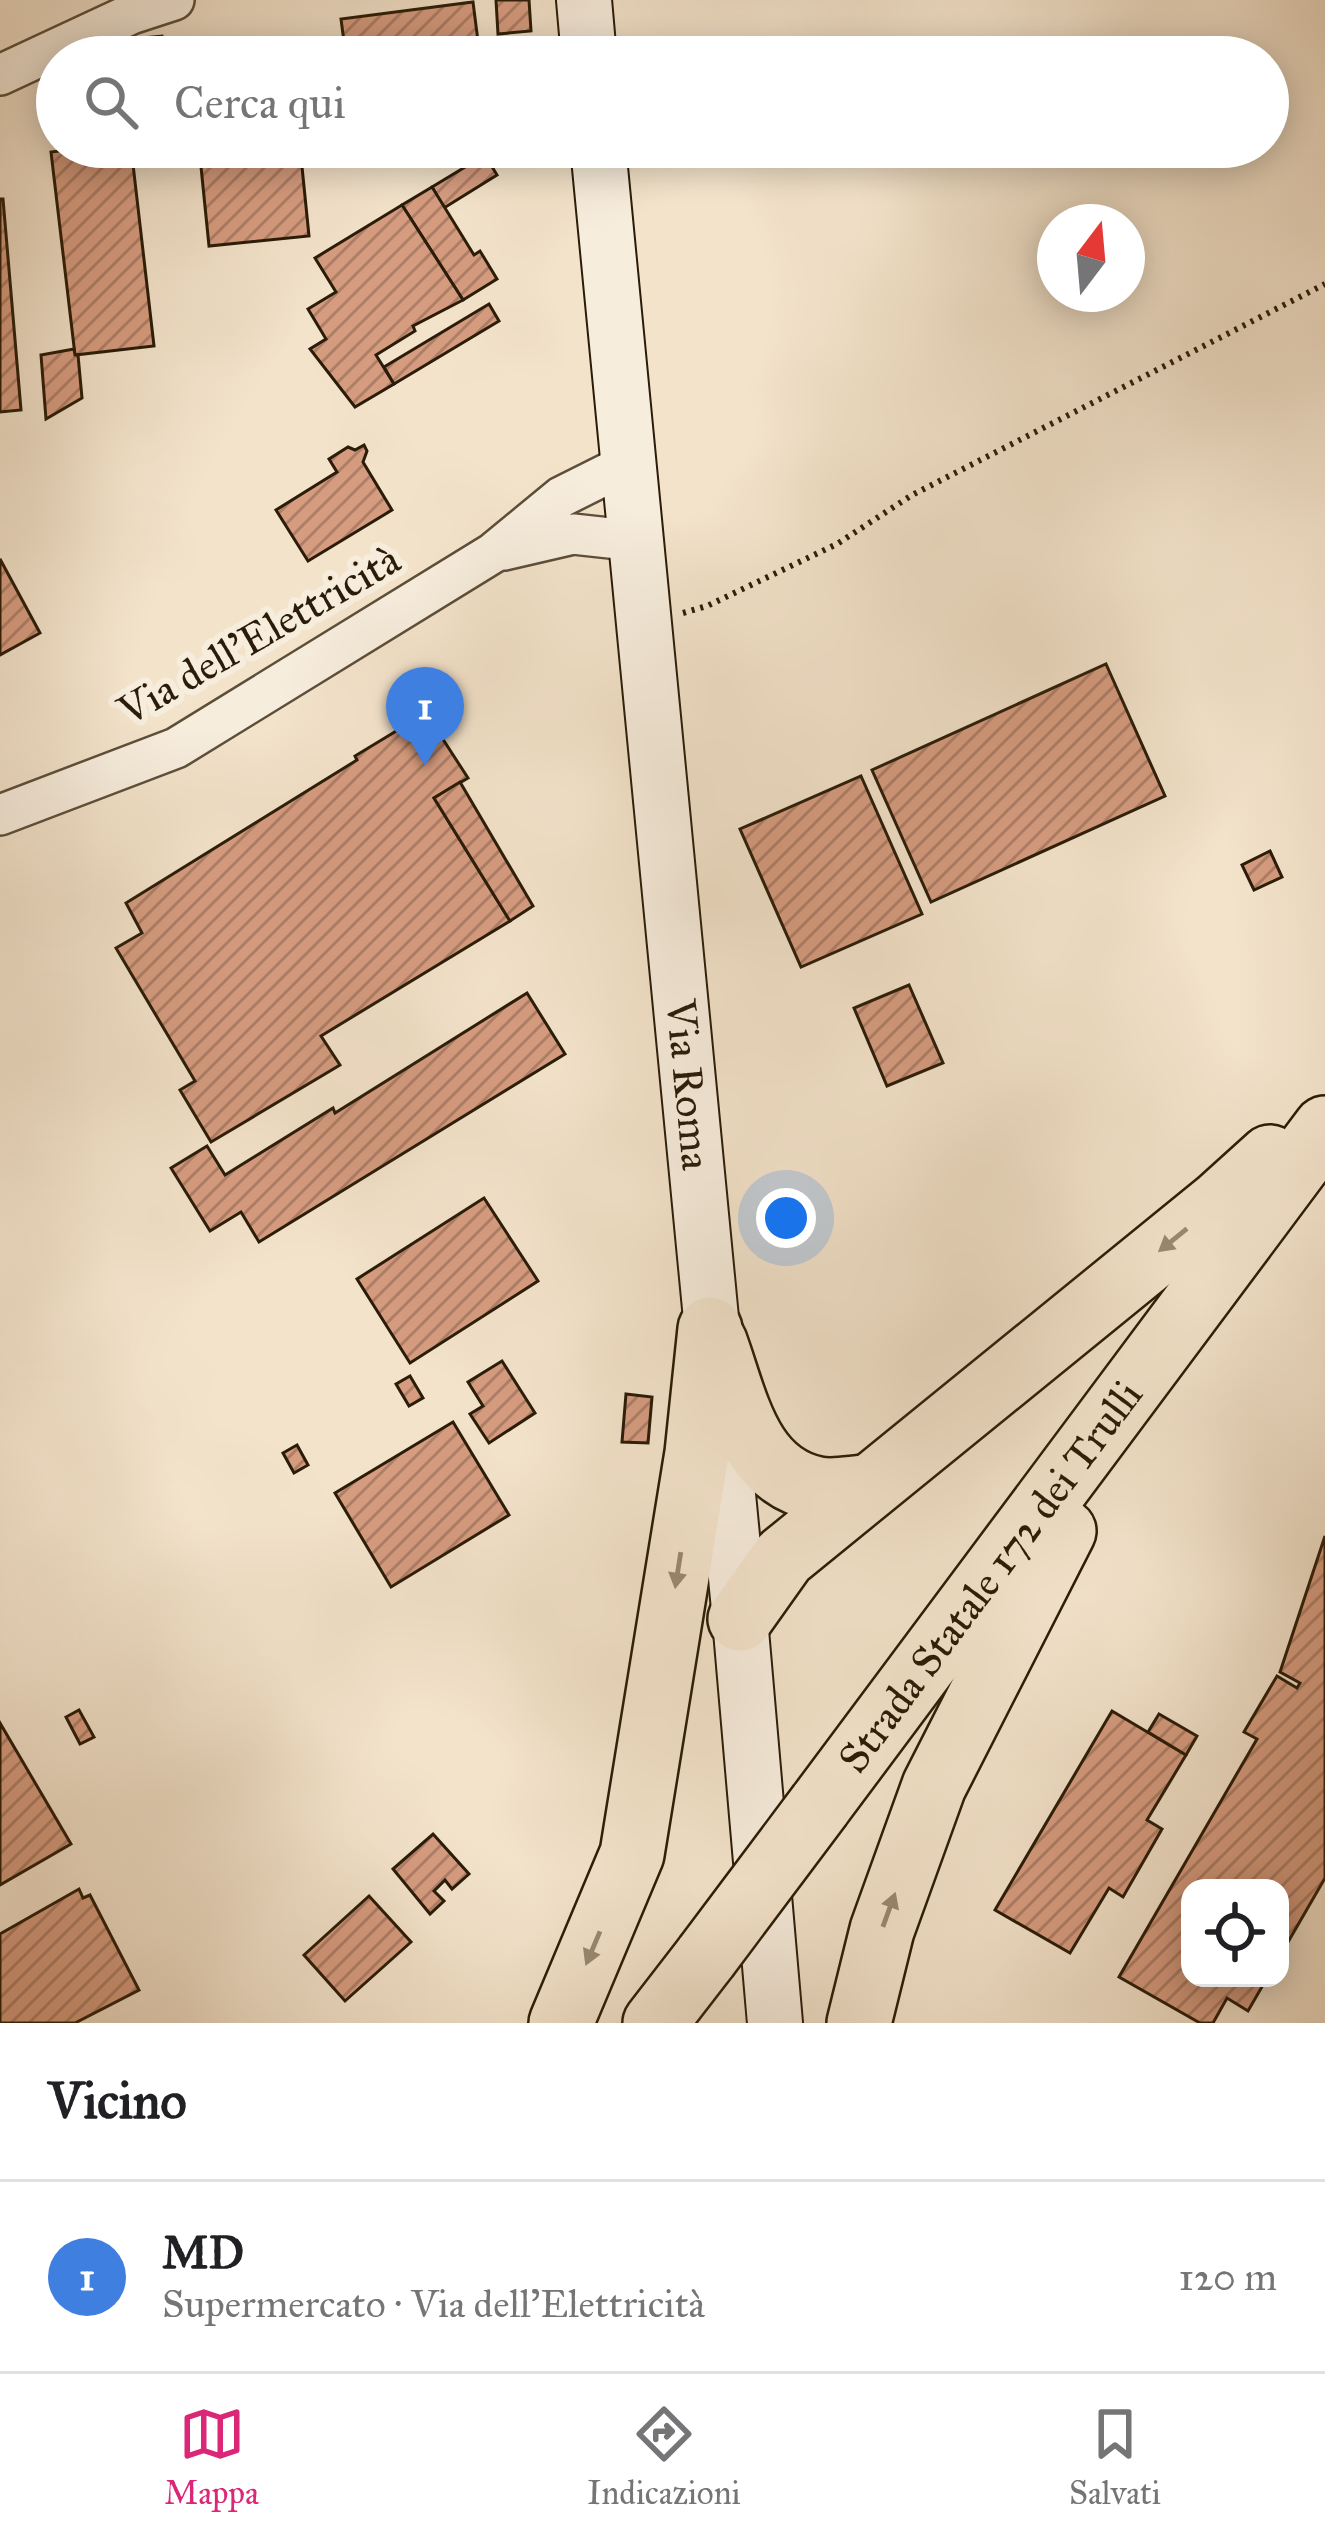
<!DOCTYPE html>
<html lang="it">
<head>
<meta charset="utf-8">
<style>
  body { margin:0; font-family:"IM FELL Great Primer",serif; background:#f6f6f6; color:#202124 }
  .controls { position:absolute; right:36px; bottom:36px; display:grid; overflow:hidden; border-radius:24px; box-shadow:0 6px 30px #0003 }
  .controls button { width:108px; height:108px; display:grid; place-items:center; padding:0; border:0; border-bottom:3px solid #e0e0e0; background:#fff; color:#202124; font:60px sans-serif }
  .compass { position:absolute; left:1037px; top:204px; width:108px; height:108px; border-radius:50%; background:#fff; box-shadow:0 6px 30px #0003; rotate:16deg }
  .you { position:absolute; left:786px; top:1218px; width:42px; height:42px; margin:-30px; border:9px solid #fff; border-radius:50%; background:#1a73e8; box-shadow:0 0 0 18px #1a73e833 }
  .badge { display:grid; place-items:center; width:78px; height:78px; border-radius:50%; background:#db2777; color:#fff; font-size:39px; font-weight:700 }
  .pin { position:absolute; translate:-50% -99px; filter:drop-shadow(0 3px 6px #0008) }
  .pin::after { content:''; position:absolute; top:63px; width:42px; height:36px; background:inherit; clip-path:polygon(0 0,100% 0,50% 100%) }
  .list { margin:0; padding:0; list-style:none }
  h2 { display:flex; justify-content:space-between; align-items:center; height:156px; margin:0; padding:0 48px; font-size:51px }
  h2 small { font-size:39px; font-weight:400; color:#757577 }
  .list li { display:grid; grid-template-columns:78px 1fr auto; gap:36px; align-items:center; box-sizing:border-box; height:192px; padding:0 48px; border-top:3px solid #e0e0e0 }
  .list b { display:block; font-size:45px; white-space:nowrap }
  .list p { margin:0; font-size:39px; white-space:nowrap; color:#757577 }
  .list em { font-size:39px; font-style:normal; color:#757577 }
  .icon { flex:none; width:66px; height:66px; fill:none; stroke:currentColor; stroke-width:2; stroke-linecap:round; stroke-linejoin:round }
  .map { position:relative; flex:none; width:1325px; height:2023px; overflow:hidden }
  .search { position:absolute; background:#fff; box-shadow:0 6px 30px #0003; left:36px; right:36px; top:36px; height:132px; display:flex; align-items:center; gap:30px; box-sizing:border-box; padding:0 42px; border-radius:66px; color:#757577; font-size:45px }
  .sheet { height:348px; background:#fff }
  nav { display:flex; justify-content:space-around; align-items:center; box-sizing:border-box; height:168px; border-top:3px solid #e0e0e0; background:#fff; font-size:33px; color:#757577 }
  nav a { display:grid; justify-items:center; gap:6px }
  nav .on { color:#db2777 }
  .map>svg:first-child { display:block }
</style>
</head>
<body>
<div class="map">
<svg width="1325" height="2023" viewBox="0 0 1325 2023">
  <defs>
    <pattern id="building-hatch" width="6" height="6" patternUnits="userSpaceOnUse" patternTransform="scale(3)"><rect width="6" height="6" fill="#d69c80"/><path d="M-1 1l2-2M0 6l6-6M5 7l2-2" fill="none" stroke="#ae7e67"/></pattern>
  </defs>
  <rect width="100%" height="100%" fill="#f3e3cb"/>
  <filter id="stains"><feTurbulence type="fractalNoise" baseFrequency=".00167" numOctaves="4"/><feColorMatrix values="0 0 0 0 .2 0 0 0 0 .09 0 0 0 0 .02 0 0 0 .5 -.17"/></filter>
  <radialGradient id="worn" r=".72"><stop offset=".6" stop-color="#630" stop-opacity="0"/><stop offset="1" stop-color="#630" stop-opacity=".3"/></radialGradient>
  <g fill="url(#building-hatch)" stroke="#2a1c08" stroke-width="3">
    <path d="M496 0H529L531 31 498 34Z"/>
    <path d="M473 2 480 57H346L341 19Z"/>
    <path d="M162 36 165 57H142L140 38Z"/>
    <path d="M93 147H131L154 346 75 355 51 152Z"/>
    <path d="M199 147H300L309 236 209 246Z"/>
    <path d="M485 155 497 175 444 208 432 187Z"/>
    <path d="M432 187 474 255 480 251 497 279 463 300 402 205Z"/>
    <path d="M0 199H3L21 410 0 412Z"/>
    <path d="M402 205 463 300 413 326 415 331 376 355 394 384 355 407 310 349 326 339 308 309 336 292 315 258Z"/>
    <path d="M489 304 499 321 394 384 384 367Z"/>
    <path d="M74 349 75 355H78L82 398 46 419 41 355Z"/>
    <path d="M364 445 367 451 363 462 392 510 308 561 276 510 337 472 329 459 348 447 355 450Z"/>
    <path d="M0 559 40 633 0 655Z"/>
    <path d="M1106 664 1165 796 931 902 872 770Z"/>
    <path d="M426 713 468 778 434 798 510 921 321 1036 340 1065 211 1142 180 1090 195 1081 116 948 142 933 126 903 357 760 355 756Z"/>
    <path d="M861 776 922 914 801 967 740 829Z"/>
    <path d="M460 782 533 906 510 921 434 798Z"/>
    <path d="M1270 851 1282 877 1254 890 1242 865Z"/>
    <path d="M909 985 943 1063 887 1086 854 1008Z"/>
    <path d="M527 993 565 1054 259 1242 241 1212 210 1231 171 1168 207 1146 225 1175 333 1108 335 1113Z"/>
    <path d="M484 1198 538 1281 410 1363 357 1279Z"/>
    <path d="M502 1361 535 1413 489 1443 470 1414 483 1406 468 1382Z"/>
    <path d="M410 1376 423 1398 409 1406 396 1384Z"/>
    <path d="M626 1394 652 1397 648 1443 622 1442Z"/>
    <path d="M453 1422 509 1515 391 1587 335 1493Z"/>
    <path d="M297 1445 308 1465 294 1473 283 1453Z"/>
    <path d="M1325 1536V1878L1280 1956V1888H1190V1978H1267L1248 2011 1227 1998 1213 2023H1200L1119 1977 1257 1739 1244 1732 1277 1676 1297 1688 1300 1683 1280 1672Z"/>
    <path d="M79 1710 94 1737 80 1744 66 1717Z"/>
    <path d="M1112 1711 1186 1755 1147 1820 1162 1829 1123 1897 1109 1888 1070 1953 995 1910Z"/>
    <path d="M1159 1714 1197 1736 1186 1755 1148 1732Z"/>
    <path d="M0 1723 71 1844 0 1885Z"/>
    <path d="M433 1834 469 1874 452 1889 445 1880 434 1891 444 1901 430 1914 393 1869Z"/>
    <path d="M79 1889 83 1898 90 1895 139 1990 75 2023H0V1934Z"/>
    <path d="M369 1896 411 1942 345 2001 304 1955Z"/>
  </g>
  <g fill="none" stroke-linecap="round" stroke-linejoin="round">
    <defs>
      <g id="street">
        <path d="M0 75 131 14 174 0"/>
        <path d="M504 550 573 534 637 541"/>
        <path d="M0 815 176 748 493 553 561 497 629 463"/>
      </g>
      <g id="secondary">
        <path d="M584 0 589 57"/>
        <path id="s1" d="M598 147 740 1619 775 2023"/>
      </g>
      <g id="primary">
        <path d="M715 1342C736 1399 748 1476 818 1489 833 1492 851 1488 866 1487"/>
        <path d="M740 1619 784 1557 1218 1204 1270 1157"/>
        <path id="s2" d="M820 1805 1325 1128"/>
        <path d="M561 2023 632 1854 697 1453 710 1329"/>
        <path d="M655 2023 706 1957"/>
        <path d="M859 2023 882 1930 934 1786 1064 1531"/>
      </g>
    </defs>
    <use href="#street" stroke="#5c4e39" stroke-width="44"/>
    <use href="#secondary" stroke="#2a1c08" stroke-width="58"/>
    <use href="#primary" stroke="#2a1c08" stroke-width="68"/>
    <path stroke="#2a1c08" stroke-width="6" stroke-dasharray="3 6" stroke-linecap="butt" d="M683 613 707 606 837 544 912 495 1325 284"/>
    <use href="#street" stroke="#f7eddd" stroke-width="39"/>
    <use href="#secondary" stroke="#f7eddd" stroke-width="54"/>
    <use href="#primary" stroke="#f3e3cb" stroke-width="63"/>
    <defs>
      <path id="primary-bridge" d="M706 1957 820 1805"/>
    </defs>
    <use href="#primary-bridge" stroke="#2a1c08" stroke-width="68" stroke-linecap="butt"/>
    <use href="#primary-bridge" stroke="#f3e3cb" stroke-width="63"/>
  </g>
  <defs><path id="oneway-solid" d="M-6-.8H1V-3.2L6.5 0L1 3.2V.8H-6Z" transform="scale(3)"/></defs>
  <g fill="#998973">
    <use href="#oneway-solid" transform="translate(1173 1240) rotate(141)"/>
    <use href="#oneway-solid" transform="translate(678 1570) rotate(99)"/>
    <use href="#oneway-solid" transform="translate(889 1910) rotate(-70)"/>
    <use href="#oneway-solid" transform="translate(593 1948) rotate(113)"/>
  </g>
  <g text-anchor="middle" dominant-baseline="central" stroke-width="12" stroke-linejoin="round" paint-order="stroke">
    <g font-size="42" fill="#2a1c08" stroke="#f7eddd">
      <text transform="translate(259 635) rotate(-30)">Via dell'Elettricità</text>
      <text stroke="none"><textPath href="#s1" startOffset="942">Via Roma</textPath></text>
      <text stroke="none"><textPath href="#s2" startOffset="285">Strada Statale 172 dei Trulli</textPath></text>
    </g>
  </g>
  <rect width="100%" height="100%" filter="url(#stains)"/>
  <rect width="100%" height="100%" fill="url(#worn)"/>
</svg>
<div class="controls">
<button><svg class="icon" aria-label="locate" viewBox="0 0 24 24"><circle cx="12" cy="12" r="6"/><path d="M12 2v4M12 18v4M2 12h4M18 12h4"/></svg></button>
</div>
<svg class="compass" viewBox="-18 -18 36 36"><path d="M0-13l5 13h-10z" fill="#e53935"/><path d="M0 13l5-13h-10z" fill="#757577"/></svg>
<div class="you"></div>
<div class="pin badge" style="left:425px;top:766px;background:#3f7fe0">1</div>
<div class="search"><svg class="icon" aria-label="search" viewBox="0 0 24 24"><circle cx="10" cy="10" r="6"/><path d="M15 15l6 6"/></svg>Cerca qui</div>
</div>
<section class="sheet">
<h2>Vicino<small></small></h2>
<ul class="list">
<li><span class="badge" style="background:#3f7fe0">1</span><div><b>MD</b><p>Supermercato · Via dell'Elettricità</p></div><em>120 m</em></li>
</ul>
</section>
<nav>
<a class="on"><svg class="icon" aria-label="map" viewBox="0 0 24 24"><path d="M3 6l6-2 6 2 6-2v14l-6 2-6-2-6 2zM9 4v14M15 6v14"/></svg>Mappa</a>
<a><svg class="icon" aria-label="directions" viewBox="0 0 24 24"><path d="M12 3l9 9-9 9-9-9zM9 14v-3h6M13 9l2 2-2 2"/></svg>Indicazioni</a>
<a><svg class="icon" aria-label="saved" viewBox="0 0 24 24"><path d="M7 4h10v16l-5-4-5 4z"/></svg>Salvati</a>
</nav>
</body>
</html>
